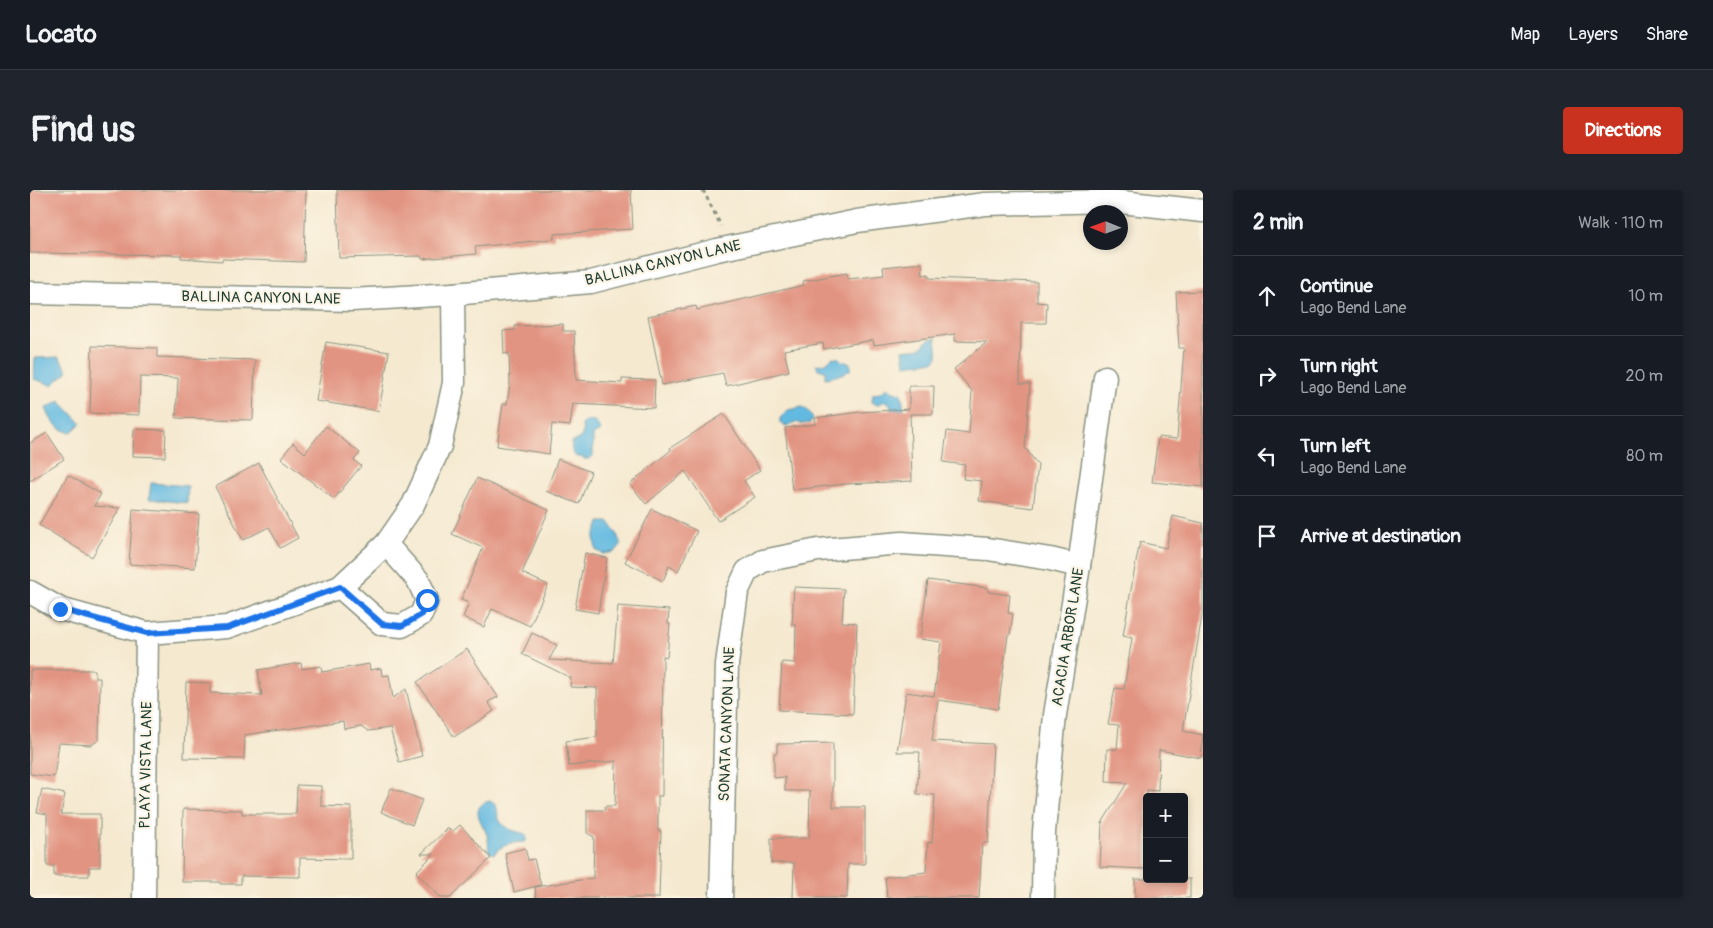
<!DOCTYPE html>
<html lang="en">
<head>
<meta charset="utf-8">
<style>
  body { margin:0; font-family:Pangolin,sans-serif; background:#20242c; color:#f1f3f6 }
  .controls { position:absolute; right:15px; bottom:15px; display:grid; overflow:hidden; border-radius:5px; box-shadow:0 2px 8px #0003 }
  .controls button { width:45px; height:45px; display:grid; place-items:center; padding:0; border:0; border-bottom:1px solid #363941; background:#171b24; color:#f1f3f6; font:25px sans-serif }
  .compass { position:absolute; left:1053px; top:15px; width:45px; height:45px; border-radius:50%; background:#171b24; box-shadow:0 2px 8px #0003; rotate:271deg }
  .stop { position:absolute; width:15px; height:15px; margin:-11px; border:4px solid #1a73e8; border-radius:50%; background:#fff }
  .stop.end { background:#1a73e8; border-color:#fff; box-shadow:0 1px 5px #0008 }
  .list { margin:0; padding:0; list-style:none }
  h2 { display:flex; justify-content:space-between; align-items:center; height:65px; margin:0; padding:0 20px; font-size:21px }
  h2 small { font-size:16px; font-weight:400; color:#9ea1a6 }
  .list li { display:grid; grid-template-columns:32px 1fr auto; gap:15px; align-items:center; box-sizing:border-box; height:80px; padding:0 20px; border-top:1px solid #363941 }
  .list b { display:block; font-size:19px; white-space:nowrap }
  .list p { margin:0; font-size:16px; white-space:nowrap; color:#9ea1a6 }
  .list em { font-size:16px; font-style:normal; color:#9ea1a6 }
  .icon { flex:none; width:28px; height:28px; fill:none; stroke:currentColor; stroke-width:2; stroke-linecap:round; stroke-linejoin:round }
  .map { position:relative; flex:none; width:1173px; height:708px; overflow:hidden; border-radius:5px }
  header { display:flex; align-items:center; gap:30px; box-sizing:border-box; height:70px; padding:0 25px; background:#171b24; border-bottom:1px solid #363941 }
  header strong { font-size:24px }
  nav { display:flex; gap:28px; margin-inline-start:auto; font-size:18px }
  .intro { display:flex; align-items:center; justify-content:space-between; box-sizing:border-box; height:120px; padding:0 30px }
  h1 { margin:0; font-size:35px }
  .button { padding:12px 22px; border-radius:5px; background:#c8321e; color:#fff; font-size:18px; font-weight:700 }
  main { display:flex; gap:30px; padding:0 30px }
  aside { flex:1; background:#171b24; border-radius:5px; box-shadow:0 2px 8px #0003 }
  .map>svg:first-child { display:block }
</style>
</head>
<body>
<header>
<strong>Locato</strong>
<nav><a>Map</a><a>Layers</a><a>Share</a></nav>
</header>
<div class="intro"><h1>Find us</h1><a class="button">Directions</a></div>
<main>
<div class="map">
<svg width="1173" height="708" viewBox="0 0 1173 708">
  <rect width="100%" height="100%" fill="#fcf5e5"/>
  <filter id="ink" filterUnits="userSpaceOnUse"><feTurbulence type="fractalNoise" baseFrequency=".02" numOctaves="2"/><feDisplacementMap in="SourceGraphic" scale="10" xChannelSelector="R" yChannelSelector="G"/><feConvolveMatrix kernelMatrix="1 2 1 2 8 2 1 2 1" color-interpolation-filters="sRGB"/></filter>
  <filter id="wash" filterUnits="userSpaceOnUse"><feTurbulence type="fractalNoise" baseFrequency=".0096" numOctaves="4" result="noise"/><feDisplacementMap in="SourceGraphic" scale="20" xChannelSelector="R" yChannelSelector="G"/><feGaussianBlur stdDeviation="1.12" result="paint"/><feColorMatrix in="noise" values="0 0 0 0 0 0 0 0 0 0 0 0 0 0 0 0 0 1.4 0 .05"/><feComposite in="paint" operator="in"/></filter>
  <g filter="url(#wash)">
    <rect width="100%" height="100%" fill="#f5e9d0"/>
    <g fill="#64bae1" stroke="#427c8a">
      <path d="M906 148 908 167 905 171 875 175 873 160 892 158C896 151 898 149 906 148Z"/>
      <path d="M29 167 38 181 22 195 4 189 5 168Z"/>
      <path d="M803 167 809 168 813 172H819L821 176V179C818 183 800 188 795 188V181L788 179 786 175 796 173Z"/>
      <path d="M858 198 863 202 870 203 872 206 874 222 861 221V215L855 211 847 215 842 212 843 204 851 203 855 199Z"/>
      <path d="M30 211 51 233 41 243C27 239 21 232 16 218Z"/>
      <path d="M772 217C777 219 781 223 783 229L780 233 772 234 766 232 756 236 750 233V228L758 220Z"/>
      <path d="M557 231 565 232 569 237 570 241 563 245V266L558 269H554L553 267H547C541 263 541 259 542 252L550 248 553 243 552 235Z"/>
      <path d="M121 293 158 296 157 313 119 309Z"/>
      <path d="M570 332H579L586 342 591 355 585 362 573 364 566 360 564 347Z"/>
      <path d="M459 611C471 615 465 623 470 631 475 640 486 641 495 644L497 649 495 652 481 653 470 658 464 664 459 662C458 656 459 651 457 645 453 633 438 618 459 611Z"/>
    </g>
    <g id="blocks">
      <g fill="#e29482">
        <path d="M0 0H276L274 72 192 69V71L151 68V65L0 63Z"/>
        <path d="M307 0H601L603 39 524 44V49L445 57 446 64 392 69 391 66 309 68Z"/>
        <path d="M892 73 893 85 899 84V88L1007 92V112L1017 113 1016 133H991L990 194H1000L995 258 1008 275 1003 318 949 311 952 291 933 289 935 275 913 272 917 241 939 244 942 201 924 179 957 152 925 151V144L844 155 843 150 794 159 793 153 754 160 759 181 696 196 693 183 632 195 618 126 666 116 667 120 774 95 773 91 817 83 818 89 854 85 853 77Z"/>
        <path d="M1173 101V297L1122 292 1128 247 1147 249 1154 158H1149L1146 102Z"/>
        <path d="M533 134V141H544L546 190 592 193V189L625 190 624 218 543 214 540 236 522 234 519 264 467 256 473 214H477L480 194 479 163 474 164 473 141 485 140V136Z"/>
        <path d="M296 152 359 162 349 221 286 211Z"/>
        <path d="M62 156 127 158V167L225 170 223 230 146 228 148 188 110 187 109 225 60 223Z"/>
        <path d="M879 196H904L903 224H880L882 291 816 294 762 300 755 238 786 234 785 228 830 222 879 219Z"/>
        <path d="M694 224 730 280 714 291 725 307 688 331 655 281 616 314 600 294 641 260 640 258Z"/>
        <path d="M296 236 330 263 324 270 331 276 304 309 251 268 263 253 275 263Z"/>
        <path d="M104 239 136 240 135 267 103 266Z"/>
        <path d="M17 243 34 269 0 291V253Z"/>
        <path d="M528 269 561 282 549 314 516 301Z"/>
        <path d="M229 273 268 348 250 358 239 337 213 350 185 297Z"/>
        <path d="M38 285 71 304 64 316 90 318 62 367 9 335Z"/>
        <path d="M447 288 519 320 492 383 518 395 500 436 462 419 454 437 433 427 439 413 431 410 453 358 422 344Z"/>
        <path d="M103 319 169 324 165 378 99 374Z"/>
        <path d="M622 319 667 341 648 381 639 376 633 391 595 372Z"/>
        <path d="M1143 326 1173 333V420L1153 541 1173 545 1171 568 1129 560 1128 601 1117 600V679L1070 677 1072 633 1097 593 1076 592 1077 559H1087L1089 535 1078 534 1085 498 1094 499 1102 448 1093 446 1105 377 1110 352 1136 358Z"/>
        <path d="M555 363 577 368 568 423 545 419Z"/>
        <path d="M898 390 958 398V402L980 405 978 423 983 424 980 446 978 445 968 519 908 510 902 551 963 554 958 653H952L949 708H857L855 687 896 682 898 652 902 653 905 605 887 604 890 562H867L876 502 904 506 911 452 890 449Z"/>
        <path d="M764 397 814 399 812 432 827 433 823 524 749 520 752 472 765 473 766 435H762Z"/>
        <path d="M588 416 639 420 638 434H640L637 467 633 466 632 606H628V641H631L629 708H506L505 697 563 688 564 647 557 643V620H575V616H585L586 571 539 576 536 551 567 547V498L540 497 541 488 492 464 502 443 527 455 519 470 583 473Z"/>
        <path d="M437 459 468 507 458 512 464 521 424 547 387 492Z"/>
        <path d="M271 473 272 479 291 476 292 482 339 474 340 480 351 478 352 486 359 485 363 508 376 499 392 566 369 572 360 538 338 541 331 536 314 539 313 531 215 545 214 569 154 568 156 492 180 493V503L232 505 228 480Z"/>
        <path d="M0 480H65V488H70L69 550 61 555 29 553 24 587 0 584Z"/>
        <path d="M803 553V617H835V674H818L817 708H763L764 673H741V648H779L780 601H755V587L744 588V563H747V554Z"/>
        <path d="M267 595 291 596V616L321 617V669L270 668V687L211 686V694H190V692H152L153 619 212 620V624H266Z"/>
        <path d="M361 598 392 610 382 635 351 622Z"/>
        <path d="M12 599 35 604 31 624H70V677H59V686H24V676H17V624L7 622Z"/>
        <path d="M430 635 461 668 420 708H411L386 682 404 664H391L418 638 422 642Z"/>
        <path d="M495 658 498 670 504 669 511 695 484 702 475 663Z"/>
        <rect x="1105" y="689" width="55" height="19"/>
      </g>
    </g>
  </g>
  <g filter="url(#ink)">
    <use href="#blocks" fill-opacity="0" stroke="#8a9382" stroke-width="1"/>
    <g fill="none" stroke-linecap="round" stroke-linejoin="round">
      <defs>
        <g id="minor">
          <path d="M0 103 322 110 423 104 561 92 687 60 827 31 955 14 1082 11 1173 21"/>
          <path d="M310 397 352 434 372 436 391 425 397 410 388 390 356 354"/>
          <path d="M0 402 30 419 117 443 197 437 310 397 356 354 383 315 410 256 424 193 423 104"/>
          <path d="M114 708 117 443"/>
          <path d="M691 708 697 474 707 402 717 381 733 371 788 360 872 353 958 359 1020 369 1049 376"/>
          <path d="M1013 708 1014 642 1025 525 1049 376 1075 187"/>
        </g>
      </defs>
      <use href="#minor" stroke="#8a9382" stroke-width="25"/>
      <path stroke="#8a9382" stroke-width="3" stroke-dasharray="4 4" stroke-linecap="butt" d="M673 0 691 36"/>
      <use href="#minor" stroke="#fff" stroke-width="22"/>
    </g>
  </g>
  <g fill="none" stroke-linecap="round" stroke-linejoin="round" filter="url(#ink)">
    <path stroke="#1a73e8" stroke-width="6" d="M30 419 117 443 197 438 310 397 352 434 372 436 391 425 397 410"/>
  </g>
  <g text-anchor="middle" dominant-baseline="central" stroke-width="4.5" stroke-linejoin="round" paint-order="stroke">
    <g font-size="15" fill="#1f3d34" stroke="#fcf5e5">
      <text transform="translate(633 73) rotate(-13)">BALLINA CANYON LANE</text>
      <text transform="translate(231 108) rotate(1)">BALLINA CANYON LANE</text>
      <text transform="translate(1038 447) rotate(-81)">ACACIA ARBOR LANE</text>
      <text transform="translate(697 534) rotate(-88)">SONATA CANYON LANE</text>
      <text transform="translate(116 575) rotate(-89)">PLAYA VISTA LANE</text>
    </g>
  </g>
</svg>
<div class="controls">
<button>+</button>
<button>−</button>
</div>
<svg class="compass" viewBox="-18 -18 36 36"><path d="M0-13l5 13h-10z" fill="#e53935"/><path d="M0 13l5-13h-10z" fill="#9ea1a6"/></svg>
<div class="stop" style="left:397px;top:410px"></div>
<div class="stop end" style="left:30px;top:419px"></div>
</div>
<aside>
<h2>2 min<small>Walk · 110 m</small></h2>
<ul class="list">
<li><svg class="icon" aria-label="ahead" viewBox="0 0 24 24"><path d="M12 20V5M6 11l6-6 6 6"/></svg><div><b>Continue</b><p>Lago Bend Lane</p></div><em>10 m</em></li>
<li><svg class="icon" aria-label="right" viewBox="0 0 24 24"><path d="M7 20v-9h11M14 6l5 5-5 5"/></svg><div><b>Turn right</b><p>Lago Bend Lane</p></div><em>20 m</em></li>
<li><svg class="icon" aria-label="left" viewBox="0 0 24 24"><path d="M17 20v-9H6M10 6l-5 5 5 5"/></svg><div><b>Turn left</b><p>Lago Bend Lane</p></div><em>80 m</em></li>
<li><svg class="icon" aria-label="arrive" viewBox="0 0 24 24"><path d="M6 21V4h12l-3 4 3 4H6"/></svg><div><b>Arrive at destination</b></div></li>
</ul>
</aside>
</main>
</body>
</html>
